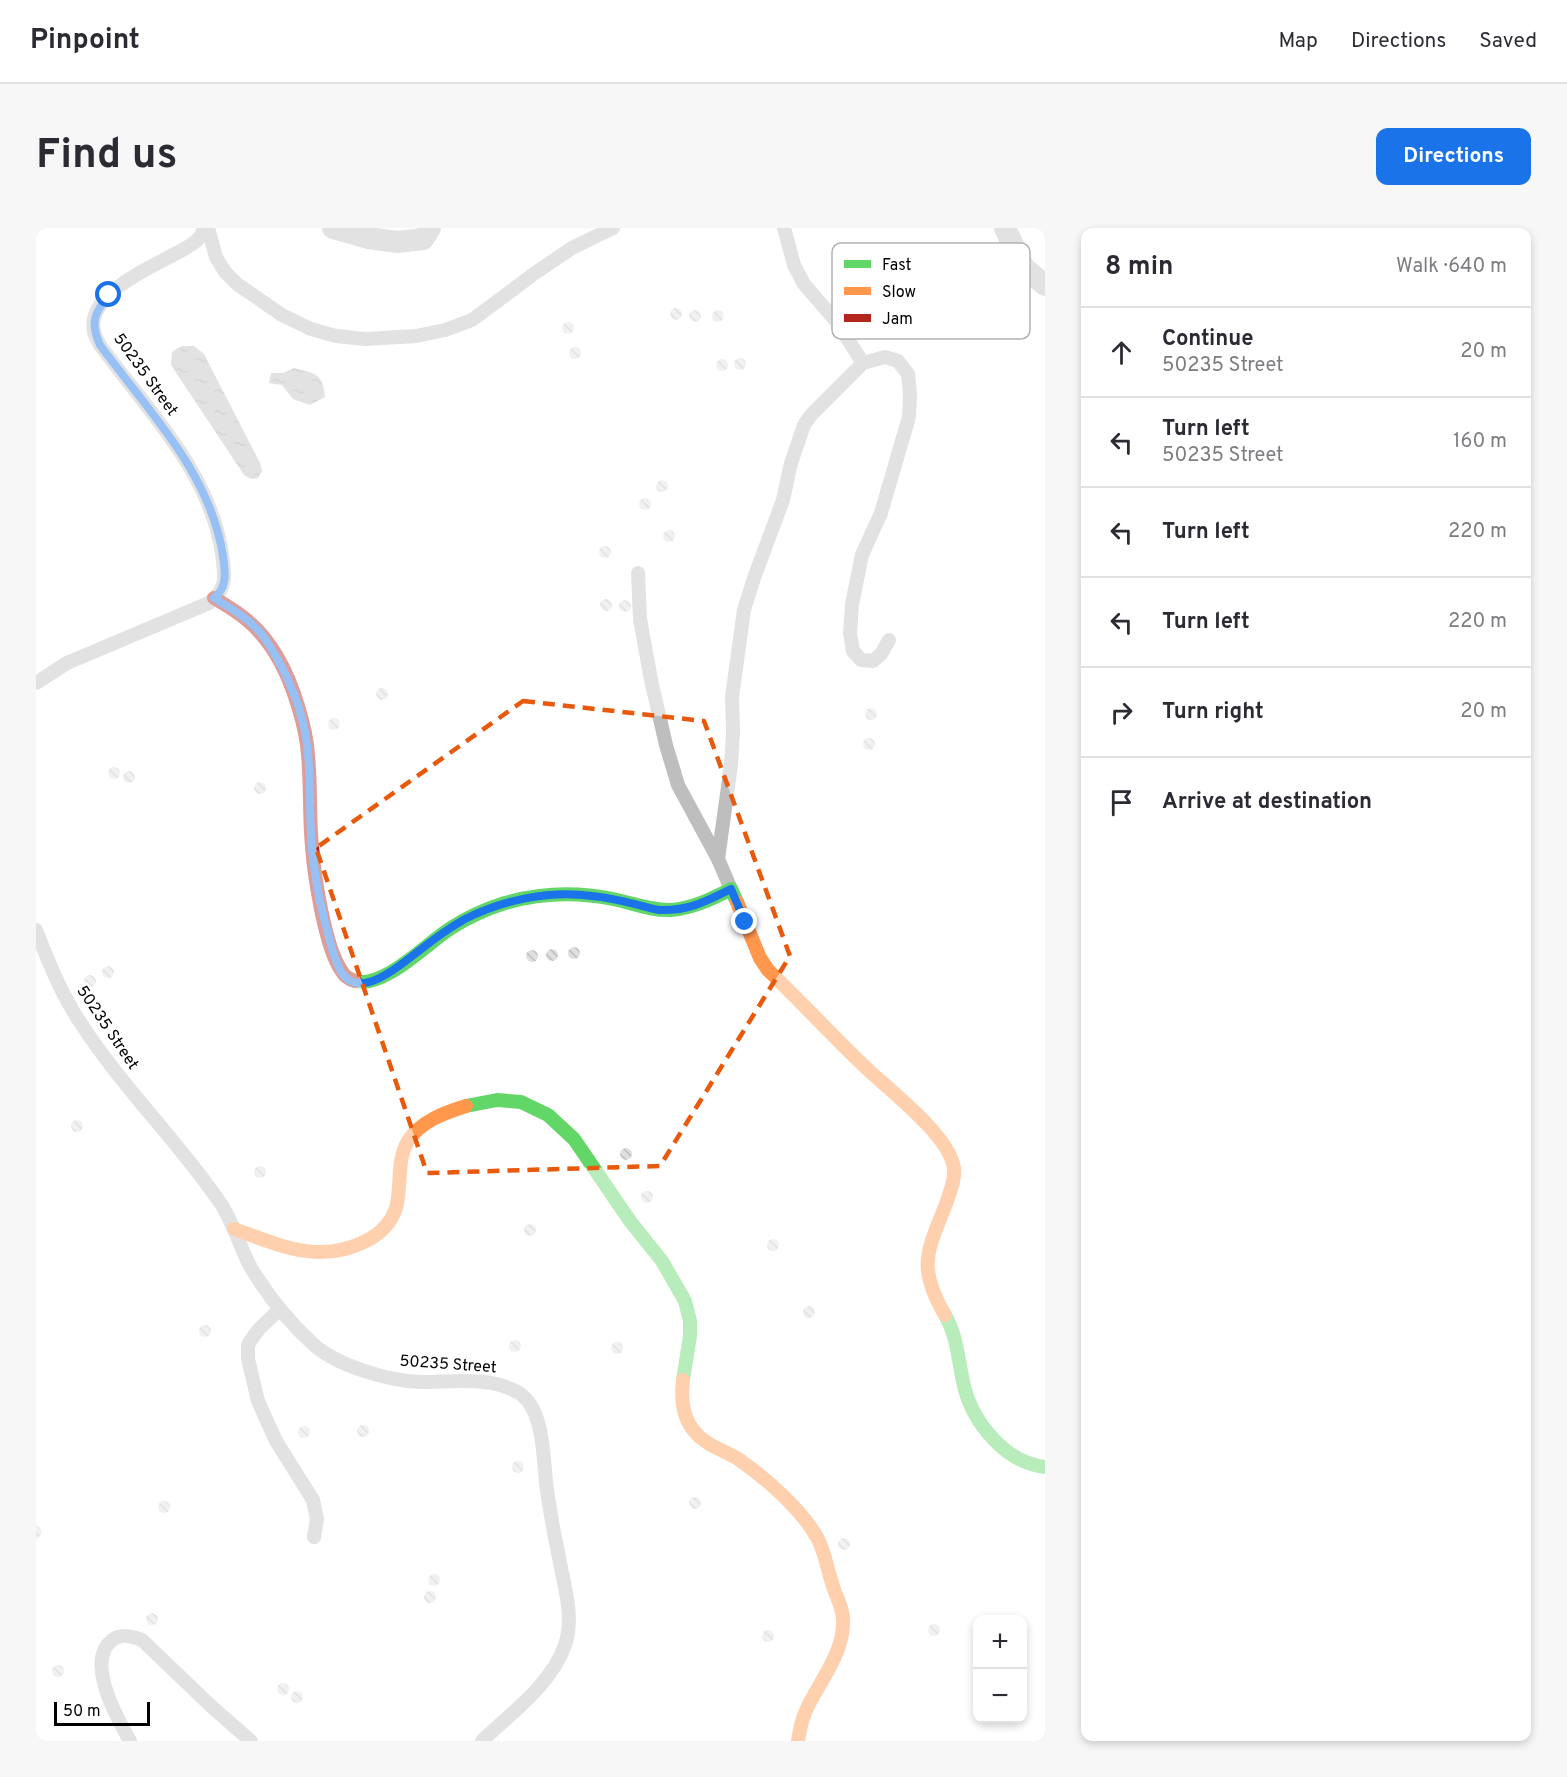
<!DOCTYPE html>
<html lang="en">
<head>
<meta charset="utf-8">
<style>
  body { margin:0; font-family:Overpass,sans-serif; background:#f7f7f7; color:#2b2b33 }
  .controls { position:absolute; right:18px; bottom:18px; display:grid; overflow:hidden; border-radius:12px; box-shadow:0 3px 9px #0003 }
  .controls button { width:54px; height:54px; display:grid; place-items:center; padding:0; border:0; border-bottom:2px solid #e1e1e2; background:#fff; color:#2b2b33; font:30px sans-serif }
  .scale { position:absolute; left:18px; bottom:15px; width:96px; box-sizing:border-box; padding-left:6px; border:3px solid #000; border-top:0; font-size:16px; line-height:21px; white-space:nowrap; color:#000; -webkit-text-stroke:4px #fff; paint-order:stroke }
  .stop { position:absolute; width:18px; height:18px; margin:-14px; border:4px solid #1a73e8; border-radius:50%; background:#fff }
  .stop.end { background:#1a73e8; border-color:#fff; box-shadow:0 2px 6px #0008 }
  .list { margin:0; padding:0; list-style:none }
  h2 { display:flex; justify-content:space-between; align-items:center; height:78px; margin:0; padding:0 24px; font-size:26px }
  h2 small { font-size:20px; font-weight:400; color:#7c7c81 }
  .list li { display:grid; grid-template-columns:39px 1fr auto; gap:18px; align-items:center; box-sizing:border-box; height:90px; padding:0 24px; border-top:2px solid #e1e1e2 }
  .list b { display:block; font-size:22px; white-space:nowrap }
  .list p { margin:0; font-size:20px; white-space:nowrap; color:#7c7c81 }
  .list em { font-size:20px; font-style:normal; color:#7c7c81 }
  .icon { flex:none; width:33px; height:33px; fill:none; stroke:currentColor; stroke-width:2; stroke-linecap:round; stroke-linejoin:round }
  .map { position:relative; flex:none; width:1009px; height:1513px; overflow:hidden; border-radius:12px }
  header { display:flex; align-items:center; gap:36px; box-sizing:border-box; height:84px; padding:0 30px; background:#fff; border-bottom:2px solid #e1e1e2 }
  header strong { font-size:28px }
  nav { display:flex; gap:33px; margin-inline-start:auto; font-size:21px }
  .intro { display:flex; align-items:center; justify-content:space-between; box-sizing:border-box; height:144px; padding:0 36px }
  h1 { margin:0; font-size:42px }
  .button { padding:15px 27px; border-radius:12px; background:#1a73e8; color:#fff; font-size:21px; font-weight:700 }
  main { display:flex; gap:36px; padding:0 36px }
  aside { flex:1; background:#fff; border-radius:12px; box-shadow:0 3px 9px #0003 }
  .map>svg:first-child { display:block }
</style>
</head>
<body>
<header>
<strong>Pinpoint</strong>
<nav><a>Map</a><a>Directions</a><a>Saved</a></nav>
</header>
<div class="intro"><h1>Find us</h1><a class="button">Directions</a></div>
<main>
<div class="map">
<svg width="1009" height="1513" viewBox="0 0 1009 1513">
  <defs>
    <pattern id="water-ripples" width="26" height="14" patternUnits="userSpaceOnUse" patternTransform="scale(1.5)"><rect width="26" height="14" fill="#bfbfbf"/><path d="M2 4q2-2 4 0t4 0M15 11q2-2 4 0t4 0" fill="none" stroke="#a2a2a2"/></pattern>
    <pattern id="building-back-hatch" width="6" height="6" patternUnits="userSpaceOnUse" patternTransform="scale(1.5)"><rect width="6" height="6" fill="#dfdfdf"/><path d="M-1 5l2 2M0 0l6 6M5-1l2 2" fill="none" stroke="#bebebe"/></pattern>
  </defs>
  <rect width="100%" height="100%" fill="#fff"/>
  <g fill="url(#water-ripples)">
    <path d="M146 118H158L168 126 224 235 226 243 222 250 215 251 208 247 135 137 136 124Z"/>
    <path d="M258 140C278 145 287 145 289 169L274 177 257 171 246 157 233 155 235 145H247Z"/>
  </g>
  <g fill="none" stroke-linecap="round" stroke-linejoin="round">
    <g stroke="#bfbfbf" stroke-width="22">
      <path d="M297 0 332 10 362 14 387 11 394 0"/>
      <path d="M969 0 988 40 1009 57"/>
    </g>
  </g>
  <g fill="url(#building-back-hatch)">
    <circle cx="640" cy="86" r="6"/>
    <circle cx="659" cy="88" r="6"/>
    <circle cx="682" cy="88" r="6"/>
    <circle cx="532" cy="100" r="6"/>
    <circle cx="539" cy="125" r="6"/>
    <circle cx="704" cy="136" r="6"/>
    <circle cx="686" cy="137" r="6"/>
    <circle cx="626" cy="258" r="6"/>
    <circle cx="609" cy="276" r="6"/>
    <circle cx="633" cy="308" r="6"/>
    <circle cx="569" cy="324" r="6"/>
    <circle cx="570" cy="377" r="6"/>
    <circle cx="589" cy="378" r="6"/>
    <circle cx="346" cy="466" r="6"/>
    <circle cx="835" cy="486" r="6"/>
    <circle cx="298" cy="496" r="6"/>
    <circle cx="833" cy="516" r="6"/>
    <circle cx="78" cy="545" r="6"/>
    <circle cx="93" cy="549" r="6"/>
    <circle cx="224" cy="560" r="6"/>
    <circle cx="538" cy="725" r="6"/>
    <circle cx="516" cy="727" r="6"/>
    <circle cx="496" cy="728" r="6"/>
    <circle cx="72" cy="744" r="6"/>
    <circle cx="54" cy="753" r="6"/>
    <circle cx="41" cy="898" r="6"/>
    <circle cx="590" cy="926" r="6"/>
    <circle cx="224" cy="944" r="6"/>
    <circle cx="611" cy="969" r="6"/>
    <circle cx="494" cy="1002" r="6"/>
    <circle cx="737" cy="1017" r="6"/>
    <circle cx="773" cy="1084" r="6"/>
    <circle cx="169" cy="1103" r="6"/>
    <circle cx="479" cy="1118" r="6"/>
    <circle cx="581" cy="1120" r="6"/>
    <circle cx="327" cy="1203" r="6"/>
    <circle cx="268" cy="1204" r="6"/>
    <circle cx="482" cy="1239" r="6"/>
    <circle cx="659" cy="1275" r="6"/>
    <circle cx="128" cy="1279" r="6"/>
    <path d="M0 1297 4 1300 6 1304 4 1308 0 1311Z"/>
    <circle cx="808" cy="1316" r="6"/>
    <circle cx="398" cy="1352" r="6"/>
    <circle cx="394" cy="1369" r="6"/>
    <circle cx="116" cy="1391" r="6"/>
    <circle cx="898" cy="1402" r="6"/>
    <circle cx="732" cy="1408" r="6"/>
    <circle cx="22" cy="1443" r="6"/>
    <circle cx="247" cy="1461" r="6"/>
    <circle cx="261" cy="1469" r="6"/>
  </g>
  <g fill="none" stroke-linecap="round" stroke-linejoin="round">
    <g stroke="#bebebe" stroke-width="14">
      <path d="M172 0 180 29 189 44 201 56 246 87 275 101 300 108 329 111 380 108 409 102 436 92 499 45 536 20 577 0"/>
      <path d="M748 0 758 37 768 56 800 93 827 135"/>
      <path d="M602 345 604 391 615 452 630 517 642 557 682 631 695 661"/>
      <path d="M0 455 31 435 173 375C192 360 189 348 186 326 174 243 111 182 64 117 62 113 59 108 58 104 50 67 111 41 137 27 146 22 158 17 164 9 166 6 167 3 168 0"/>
      <path d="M682 631 695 537 697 504 696 469 708 382 718 350 747 272 755 235 768 197 775 187 827 135 849 129 862 133 872 146 874 166 873 189 845 285 826 327 816 376 814 405 817 423 825 432 837 433 845 426 853 412"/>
      <path d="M0 702C13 735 26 768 46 797 87 860 141 912 183 973 197 993 203 1017 214 1038 231 1067 252 1093 277 1116 301 1138 353 1153 385 1154 418 1154 455 1148 483 1165 494 1172 500 1186 503 1198 509 1221 508 1246 512 1269 515 1288 518 1306 522 1324 527 1355 539 1387 529 1417 515 1457 475 1485 446 1513"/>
      <path d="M244 1081 224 1100 217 1109 212 1117V1131L222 1173 240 1213 277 1272 281 1291 278 1309"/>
      <path d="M94 1513C81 1490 50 1435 75 1413 84 1405 95 1408 106 1412L177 1480 215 1513"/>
    </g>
    <g stroke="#63d668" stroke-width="14">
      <path d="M319 753C348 761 391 715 415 700 432 689 450 681 469 675 504 665 542 664 577 671 596 675 616 683 635 682 657 680 676 671 695 661L701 674"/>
      <path d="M430 878 461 872 485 874 512 887 538 911 594 993 626 1033 649 1073 654 1093V1108L647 1152"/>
      <path d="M909 1087C922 1110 922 1133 928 1158 937 1195 970 1235 1009 1239"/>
    </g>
    <g stroke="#ff974d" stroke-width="14">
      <path d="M701 674 724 730 732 742C764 773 794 805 826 836 850 860 913 906 918 940 919 953 914 964 910 976 891 1024 881 1039 909 1087"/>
      <path d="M198 1001C243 1017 283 1037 330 1013 344 1006 355 995 360 980 366 959 360 933 372 913 385 893 408 885 430 878"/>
      <path d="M647 1152C645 1170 646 1190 659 1204 670 1218 691 1223 705 1233 732 1252 766 1282 782 1311 789 1325 791 1340 796 1355 799 1367 806 1377 807 1390 809 1423 786 1450 772 1478 766 1489 764 1501 762 1513"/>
    </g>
    <path stroke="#b3261e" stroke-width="14" d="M178 370C190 377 202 384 212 393 237 414 253 448 262 478 267 494 271 511 272 527 275 558 273 588 276 618 278 647 289 719 305 742 308 748 312 751 319 753"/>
  </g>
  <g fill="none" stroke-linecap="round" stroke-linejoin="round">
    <path stroke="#1a73e8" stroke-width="8" d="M73 67C58 85 54 95 64 117 112 183 174 244 187 328 189 344 192 359 178 370 192 379 208 387 219 399 229 408 235 420 242 432 253 452 262 473 267 495 277 536 272 580 276 622 279 647 283 673 290 698 294 712 299 738 309 749 329 769 367 735 384 722 398 711 413 700 429 691 467 672 513 662 556 668 579 670 601 677 623 682 652 683 669 674 695 661L709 694"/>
  </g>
  <path d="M0 0H1009V1513H0ZM487 473 668 493 754 728 624 938 391 945 280 620Z" fill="#fff" fill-opacity=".55" fill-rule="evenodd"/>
  <path fill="none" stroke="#e8590c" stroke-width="4.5" stroke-dasharray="12 8" stroke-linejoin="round" d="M487 473 668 493 754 728 624 938 391 945 280 620Z"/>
  <g text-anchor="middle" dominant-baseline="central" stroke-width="5" stroke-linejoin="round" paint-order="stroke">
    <g font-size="16" fill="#000" stroke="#fff">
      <text transform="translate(109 147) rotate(54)">50235 Street</text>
      <text transform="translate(71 800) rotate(56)">50235 Street</text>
      <text transform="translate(412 1137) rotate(4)">50235 Street</text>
    </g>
  </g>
  <rect x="796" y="15" width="198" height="96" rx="9" fill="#fff" stroke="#b2b2b2" stroke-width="1.5"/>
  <rect x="808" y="32" width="27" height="8" fill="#63d668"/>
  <rect x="808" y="59" width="27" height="8" fill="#ff974d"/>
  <rect x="808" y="86" width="27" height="8" fill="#b3261e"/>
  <g font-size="16" fill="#000">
    <text x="846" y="42">Fast</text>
    <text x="846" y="69">Slow</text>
    <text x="846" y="96">Jam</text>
  </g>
</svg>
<div class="controls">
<button>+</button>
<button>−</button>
</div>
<div class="scale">50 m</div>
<div class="stop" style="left:73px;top:67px"></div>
<div class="stop end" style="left:709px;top:694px"></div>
</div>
<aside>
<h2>8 min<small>Walk · 640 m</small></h2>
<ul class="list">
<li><svg class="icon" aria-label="ahead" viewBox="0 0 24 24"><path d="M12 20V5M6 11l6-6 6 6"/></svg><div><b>Continue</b><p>50235 Street</p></div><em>20 m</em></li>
<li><svg class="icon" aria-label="left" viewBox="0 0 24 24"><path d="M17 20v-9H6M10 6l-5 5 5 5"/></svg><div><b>Turn left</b><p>50235 Street</p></div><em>160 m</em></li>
<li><svg class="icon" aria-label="left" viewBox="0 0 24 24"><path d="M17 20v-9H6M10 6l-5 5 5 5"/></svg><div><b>Turn left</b></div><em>220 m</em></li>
<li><svg class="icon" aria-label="left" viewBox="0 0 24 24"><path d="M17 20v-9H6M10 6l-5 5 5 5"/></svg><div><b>Turn left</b></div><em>220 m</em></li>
<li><svg class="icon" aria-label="right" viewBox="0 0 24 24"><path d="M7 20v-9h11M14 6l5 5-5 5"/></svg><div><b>Turn right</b></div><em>20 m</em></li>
<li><svg class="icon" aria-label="arrive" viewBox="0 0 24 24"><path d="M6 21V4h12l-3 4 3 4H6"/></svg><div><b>Arrive at destination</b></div></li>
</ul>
</aside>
</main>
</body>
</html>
